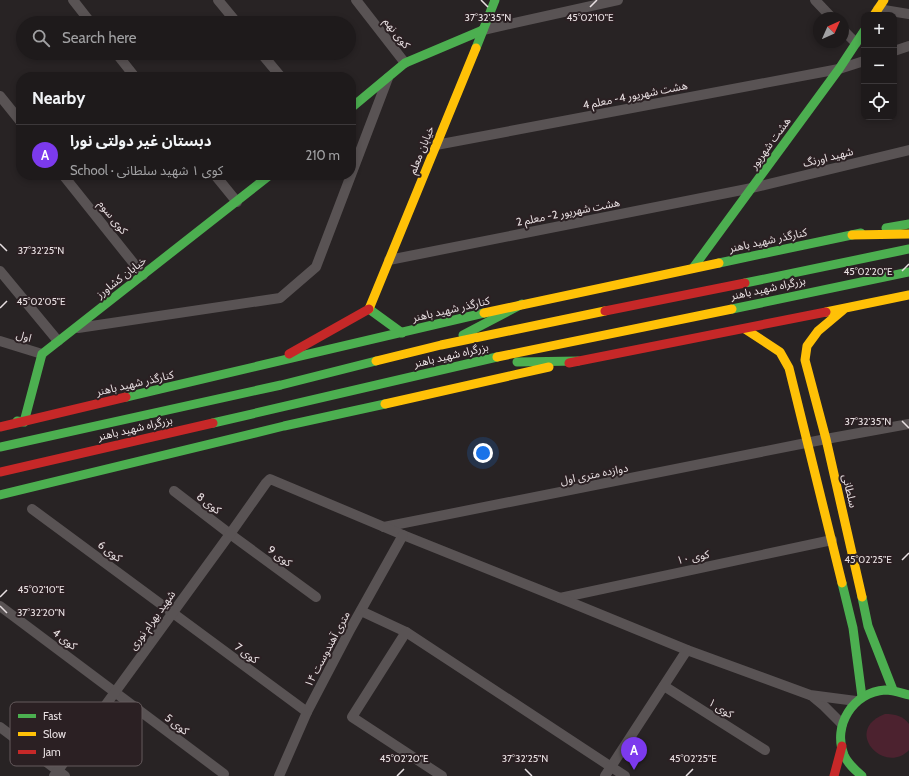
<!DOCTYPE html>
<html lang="en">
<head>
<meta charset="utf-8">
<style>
  body { margin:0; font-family:Cabin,"Noto Sans Arabic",sans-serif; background:#262324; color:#f1f3f6 }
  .controls { position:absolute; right:12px; top:12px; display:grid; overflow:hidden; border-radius:8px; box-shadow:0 2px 6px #0003 }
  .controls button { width:36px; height:36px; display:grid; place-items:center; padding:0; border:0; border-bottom:1px solid #3c383a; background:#1e1a1b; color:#f1f3f6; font:20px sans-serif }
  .compass { position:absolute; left:813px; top:12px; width:36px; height:36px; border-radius:50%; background:#1e1a1b; box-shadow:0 2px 6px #0003; rotate:45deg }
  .you { position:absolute; left:483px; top:453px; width:14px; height:14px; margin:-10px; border:3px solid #fff; border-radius:50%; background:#1a73e8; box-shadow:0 0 0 6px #1a73e833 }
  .badge { display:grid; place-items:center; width:26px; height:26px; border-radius:50%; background:#7c3aed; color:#fff; font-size:13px; font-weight:700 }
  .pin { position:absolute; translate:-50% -33px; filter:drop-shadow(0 1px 2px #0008) }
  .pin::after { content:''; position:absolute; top:21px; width:14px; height:12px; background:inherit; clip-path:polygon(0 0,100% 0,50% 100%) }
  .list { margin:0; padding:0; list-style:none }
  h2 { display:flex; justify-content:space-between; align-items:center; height:52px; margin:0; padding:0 16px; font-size:17px }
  h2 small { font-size:13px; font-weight:400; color:#a1a1a3 }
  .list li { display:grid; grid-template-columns:26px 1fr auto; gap:12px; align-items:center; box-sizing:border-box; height:56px; padding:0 16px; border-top:1px solid #3c383a }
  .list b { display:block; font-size:15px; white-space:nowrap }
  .list p { margin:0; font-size:13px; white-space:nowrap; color:#a1a1a3 }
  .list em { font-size:13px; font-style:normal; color:#a1a1a3 }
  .icon { flex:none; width:22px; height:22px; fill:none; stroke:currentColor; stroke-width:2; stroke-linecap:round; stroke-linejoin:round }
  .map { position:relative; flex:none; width:909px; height:776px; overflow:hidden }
  .search { position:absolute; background:#1e1a1b; box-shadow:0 2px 6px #0003; left:16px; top:16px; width:340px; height:44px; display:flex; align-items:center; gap:10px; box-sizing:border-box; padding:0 14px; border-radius:22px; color:#a1a1a3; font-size:15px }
  .panel { position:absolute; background:#1e1a1b; box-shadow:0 2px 6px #0003; left:16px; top:72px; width:340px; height:108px; border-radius:16px }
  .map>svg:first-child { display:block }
</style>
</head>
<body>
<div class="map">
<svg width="909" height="776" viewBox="0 0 909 776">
  <rect width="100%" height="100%" fill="#282324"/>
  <path fill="#4c222f" d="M885 714C895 714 903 716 909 724V750C884 776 842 730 885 714Z"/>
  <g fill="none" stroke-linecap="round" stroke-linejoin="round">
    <g stroke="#595354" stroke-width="10">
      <path d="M73 0 91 23"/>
      <path d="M218 0 237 23"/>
      <path d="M356 0 405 63"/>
      <path d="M815 0 832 18"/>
      <path d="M878 9 909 14"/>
      <path d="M483 30 618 0"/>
      <path d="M843 30 856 43"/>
      <path d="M894 51 909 46"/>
      <path d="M116 53 135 77"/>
      <path d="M261 53 281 77"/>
      <path d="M0 96 21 122"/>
      <path d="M436 145 839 69 864 61"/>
      <path d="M63 175 143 275"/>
      <path d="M215 175 237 202"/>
      <path d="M389 260 752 188 909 150"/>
      <path d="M0 271 58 341"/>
      <path d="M78 328 280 298 316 267 388 78"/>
      <path d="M0 341 42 354"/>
      <path d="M174 491 230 534 316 597"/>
      <path d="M32 509 307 712"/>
      <path d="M384 527 826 439 909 424"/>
      <path d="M560 598 832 540"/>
      <path d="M0 606 224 774"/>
      <path d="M361 611 406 632 625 776"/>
      <path d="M406 632 352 717 442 776"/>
      <path d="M664 686 765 750"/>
      <path d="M812 696 824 706 842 724"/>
      <path d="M0 727 65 776"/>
      <path d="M54 776 230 534 266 483 270 479 403 535 560 598 687 650 810 695 856 701"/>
      <path d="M279 776 307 712 351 628 403 535"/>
      <path d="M605 776 687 650"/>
    </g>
    <g stroke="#4caf50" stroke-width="9">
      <path d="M476 48 495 0"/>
      <path d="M351 108 405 63 483 30"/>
      <path d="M886 228 909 224"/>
      <path d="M719 263 861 233"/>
      <path d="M693 268 839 69 864 31"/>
      <path d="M745 283 909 249"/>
      <path d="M369 309 402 333"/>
      <path d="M732 309 909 272"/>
      <path d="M463 335 522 304"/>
      <path d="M517 362 578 361"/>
      <path d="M126 397 484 313"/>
      <path d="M17 421 24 422 42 354 270 175"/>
      <path d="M213 423 497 357"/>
      <path d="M0 447 281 385 376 361"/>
      <path d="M0 495 284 426 385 404"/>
      <path d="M842 583 853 628 862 697"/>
      <path d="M862 597 868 626 893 690"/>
      <path d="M862 776C855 770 848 764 844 755 832 726 853 692 885 690 893 690 901 693 909 695"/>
    </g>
    <g stroke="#ffc107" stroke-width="9">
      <path d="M874 15 884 0"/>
      <path d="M852 235 909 234"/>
      <path d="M369 309 476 48"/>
      <path d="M843 310 818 331 807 346 805 360 826 439 862 597"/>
      <path d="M826 312 909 295"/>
      <path d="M484 313 719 263"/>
      <path d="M745 329 780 352 789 368 842 583"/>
      <path d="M497 357 732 309"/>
      <path d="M376 361 441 345 605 311"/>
      <path d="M385 404 549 367"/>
    </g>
    <g stroke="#c62828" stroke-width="9">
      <path d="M605 311 745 283"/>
      <path d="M289 354 369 309"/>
      <path d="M569 363 826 312"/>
      <path d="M0 427 126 397"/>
      <path d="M0 472 213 423"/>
      <path d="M834 776 842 746"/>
    </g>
  </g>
  <path fill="none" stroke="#e8e0e2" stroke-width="1.5" d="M481 0 488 7M590 7 597 0M0 244 7 251M902 271 909 264M0 308 7 301M902 421 909 428M902 560 909 553M0 597 7 590M0 606 7 613M525 769 532 776M397 776 404 769M686 776 693 769"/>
  <g text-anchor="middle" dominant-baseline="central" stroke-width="4" stroke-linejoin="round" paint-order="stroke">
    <g font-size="11" fill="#e8e0e2" stroke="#2b2023">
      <text transform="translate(397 33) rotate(52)">کوی نهم</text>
      <text transform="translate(635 95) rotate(-11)">هشت شهریور 4- معلم 4</text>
      <text transform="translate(770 143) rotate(-54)">هشت شهریور</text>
      <text transform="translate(421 150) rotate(-68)">خیابان معلم</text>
      <text transform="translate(828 157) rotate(-14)">شهید اورنگ</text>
      <text transform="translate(568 212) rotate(-11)">هشت شهریور 2- معلم 2</text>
      <text transform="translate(113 217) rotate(51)">کوی سوم</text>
      <text transform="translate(768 240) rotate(-12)">کنارگذر شهید باهنر</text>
      <text transform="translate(121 277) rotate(-38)">خیابان کشاورز</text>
      <text transform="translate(768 288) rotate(-12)">بزرگراه شهید باهنر</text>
      <text transform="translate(451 309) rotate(-13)">کنارگذر شهید باهنر</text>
      <text transform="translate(24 336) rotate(16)">اول</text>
      <text transform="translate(451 355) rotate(-13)">بزرگراه شهید باهنر</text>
      <text transform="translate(135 383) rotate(-13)">کنارگذر شهید باهنر</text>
      <text transform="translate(135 428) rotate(-13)">بزرگراه شهید باهنر</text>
      <text transform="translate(594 474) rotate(-11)">دوازده متری اول</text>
      <text transform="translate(850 491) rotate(77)">سلطانی</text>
      <text transform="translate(209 503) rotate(37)">کوی 8</text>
      <text transform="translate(110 551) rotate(37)">کوی 6</text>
      <text transform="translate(280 556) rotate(36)">کوی 9</text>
      <text transform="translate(693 557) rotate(-12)">کوی ۱۰</text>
      <text transform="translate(152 620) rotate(-54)">شهید بهرام نوری</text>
      <text transform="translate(65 639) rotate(37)">کوی 4</text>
      <text transform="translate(327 649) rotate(-62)">۱۴ متری آهندوست</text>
      <text transform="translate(247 653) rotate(36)">کوی 7</text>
      <text transform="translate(721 708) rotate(32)">کوی ۱</text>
      <text transform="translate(177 724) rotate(37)">کوی 5</text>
    </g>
  </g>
  <rect x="10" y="702" width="132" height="64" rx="6" fill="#2b2023" stroke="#645a5c" stroke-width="1"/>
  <rect x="18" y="714" width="18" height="4" fill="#4caf50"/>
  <rect x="18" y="732" width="18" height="4" fill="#ffc107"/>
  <rect x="18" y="750" width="18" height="4" fill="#c62828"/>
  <g font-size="11" fill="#e8e0e2">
    <text x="43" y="720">Fast</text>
    <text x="43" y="738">Slow</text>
    <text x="43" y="756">Jam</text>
  </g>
  <g font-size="10" text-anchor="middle" fill="#e8e0e2" stroke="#2b2023" stroke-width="4" stroke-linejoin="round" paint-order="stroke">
    <text x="488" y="21">37°32'35"N</text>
    <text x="590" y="21">45°02'10"E</text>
    <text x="41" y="254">37°32'25"N</text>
    <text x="868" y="275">45°02'20"E</text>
    <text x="41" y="305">45°02'05"E</text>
    <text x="868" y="425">37°32'35"N</text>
    <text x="868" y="563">45°02'25"E</text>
    <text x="41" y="593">45°02'10"E</text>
    <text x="41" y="616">37°32'20"N</text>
    <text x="404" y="762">45°02'20"E</text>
    <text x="525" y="762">37°32'25"N</text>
    <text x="693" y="762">45°02'25"E</text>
  </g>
</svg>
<div class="controls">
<button>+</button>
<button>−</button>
<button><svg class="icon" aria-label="locate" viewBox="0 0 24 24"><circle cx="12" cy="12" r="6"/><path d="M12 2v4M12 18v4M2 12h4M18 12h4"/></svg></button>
</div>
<svg class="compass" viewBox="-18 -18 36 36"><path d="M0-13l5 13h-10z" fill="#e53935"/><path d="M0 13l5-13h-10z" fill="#a1a1a3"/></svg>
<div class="you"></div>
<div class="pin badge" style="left:634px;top:770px">A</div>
<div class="search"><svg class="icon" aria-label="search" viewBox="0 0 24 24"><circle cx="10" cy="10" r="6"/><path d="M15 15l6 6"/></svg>Search here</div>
<section class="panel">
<h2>Nearby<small></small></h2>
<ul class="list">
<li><span class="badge">A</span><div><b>دبستان غیر دولتی نورا</b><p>School · کوی ۱ شهید سلطانی</p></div><em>210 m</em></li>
</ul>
</section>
</div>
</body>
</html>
